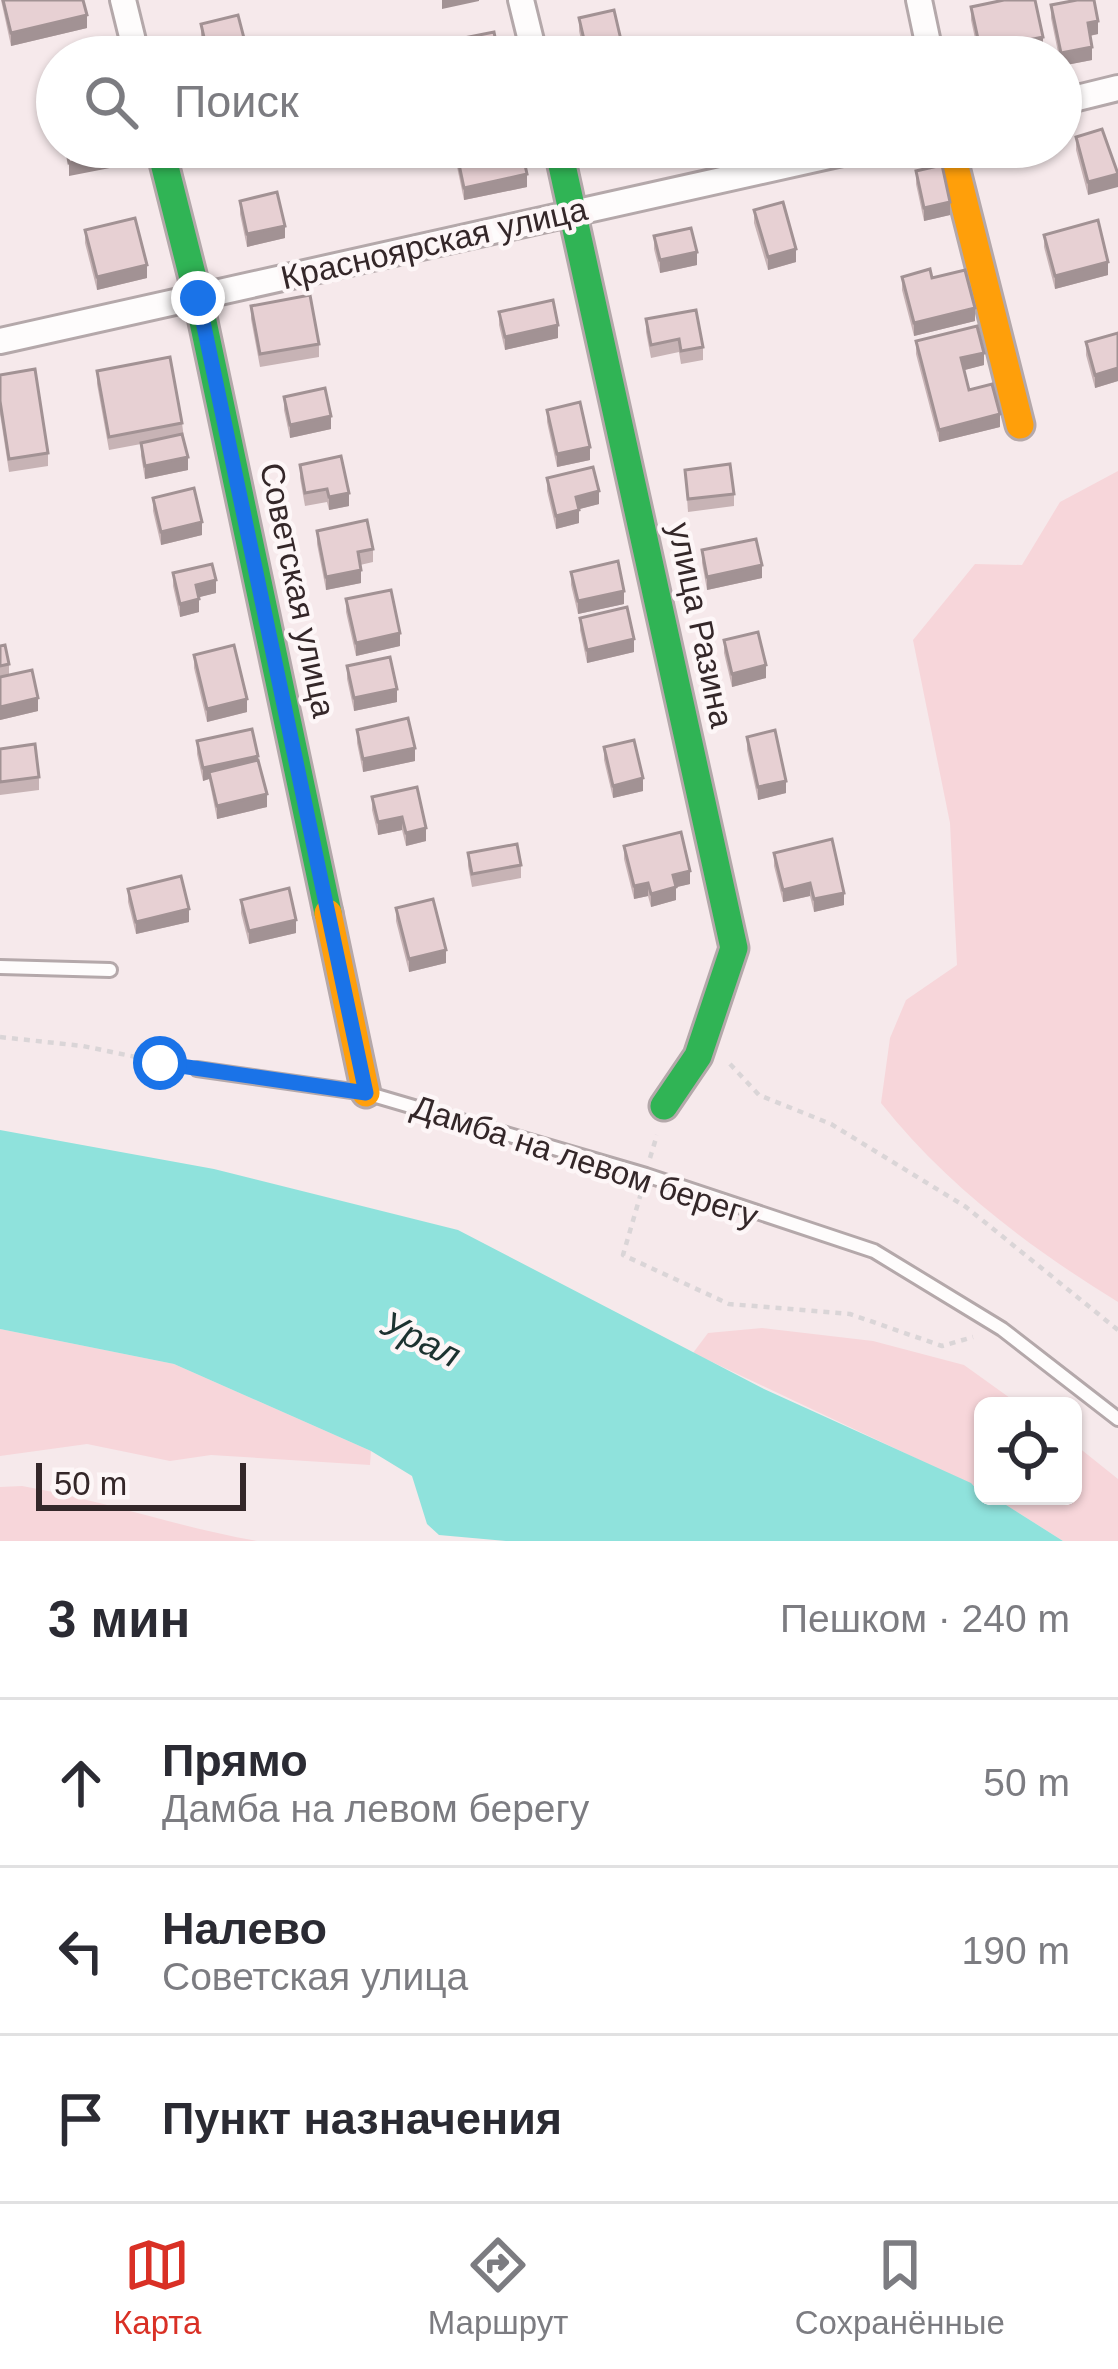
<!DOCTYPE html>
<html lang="ru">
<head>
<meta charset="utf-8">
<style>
  body { margin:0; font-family:Arial,sans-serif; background:#f2f2f3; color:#2b2b33 }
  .controls { position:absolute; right:36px; bottom:36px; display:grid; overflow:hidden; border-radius:18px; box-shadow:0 3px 9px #0004 }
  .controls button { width:108px; height:108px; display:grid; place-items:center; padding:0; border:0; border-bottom:3px solid #e1e1e2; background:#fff; color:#2b2b33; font:60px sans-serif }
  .scale { position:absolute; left:36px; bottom:30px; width:210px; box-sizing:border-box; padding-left:12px; border:6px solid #342729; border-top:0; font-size:33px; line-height:42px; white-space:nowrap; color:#342729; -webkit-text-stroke:9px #fdf6f7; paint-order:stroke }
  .stop { position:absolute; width:36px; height:36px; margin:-27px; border:9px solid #1a73e8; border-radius:50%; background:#fff }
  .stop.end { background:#1a73e8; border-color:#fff; box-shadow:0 3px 12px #0008 }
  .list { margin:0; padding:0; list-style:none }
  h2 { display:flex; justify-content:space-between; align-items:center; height:156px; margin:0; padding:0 48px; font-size:51px }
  h2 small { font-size:39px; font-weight:400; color:#7c7c81 }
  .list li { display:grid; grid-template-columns:78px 1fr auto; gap:36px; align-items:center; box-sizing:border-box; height:168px; padding:0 48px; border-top:3px solid #e1e1e2 }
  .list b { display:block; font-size:45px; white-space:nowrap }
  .list p { margin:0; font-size:39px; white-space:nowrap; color:#7c7c81 }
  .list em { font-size:39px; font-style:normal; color:#7c7c81 }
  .icon { flex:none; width:66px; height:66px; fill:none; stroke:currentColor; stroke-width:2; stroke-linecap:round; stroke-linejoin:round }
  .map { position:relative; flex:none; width:1118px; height:1541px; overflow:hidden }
  .search { position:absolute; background:#fff; box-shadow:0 3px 9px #0004; left:36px; right:36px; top:36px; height:132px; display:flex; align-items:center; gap:30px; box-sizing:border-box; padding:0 42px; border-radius:66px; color:#7c7c81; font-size:45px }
  .sheet { height:660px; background:#fff }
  nav { display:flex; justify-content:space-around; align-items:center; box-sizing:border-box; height:168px; border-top:3px solid #e1e1e2; background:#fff; font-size:33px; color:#7c7c81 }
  nav a { display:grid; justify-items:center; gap:6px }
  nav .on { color:#d93025 }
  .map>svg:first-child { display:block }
</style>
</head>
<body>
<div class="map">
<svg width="1118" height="1541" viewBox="0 0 1118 1541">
  <rect width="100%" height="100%" fill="#f6e9eb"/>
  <g fill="#f7d6da">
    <path d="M1118 471V1302C1030 1248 945 1184 881 1103L890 1038 906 1000 957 965 950 823 913 640 975 564 1022 565 1060 502Z"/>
    <path d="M762 1328 873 1341 964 1365 1021 1406H983V1490L693 1353 708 1333Z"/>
    <path d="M0 1329 174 1364 371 1451 370 1465 211 1455 170 1461 87 1444 0 1456Z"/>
    <path d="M1073 1443 1118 1479V1541H1063L992 1496H1073Z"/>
    <path d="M22 1486C102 1500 177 1527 257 1541H0V1487Z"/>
  </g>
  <path fill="#8fe2dc" d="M0 1130 214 1169 458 1230 764 1389 971 1483 983 1496H992L1063 1541H506L439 1535 427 1524 412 1476 371 1451 174 1364 0 1329Z"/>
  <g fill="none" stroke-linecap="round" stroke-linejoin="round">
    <defs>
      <g id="lane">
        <path d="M0 967 110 970"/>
        <path d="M197 1069 366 1093 646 1175 874 1251 1002 1329 1118 1419"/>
      </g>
      <g id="street">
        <path d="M123 0 137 57"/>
        <path d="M521 0 535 57"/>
        <path d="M919 0 931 57"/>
        <path d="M1061 102 1118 88"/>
        <path d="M0 341 869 147"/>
      </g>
      <g id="fast">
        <path d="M160 147 198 298 328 913"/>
        <path d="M558 147 734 948 698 1056 664 1106"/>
      </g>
      <g id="slow">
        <path d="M950 147 1020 425"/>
        <path d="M328 913 366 1093"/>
      </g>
    </defs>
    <use href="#lane" stroke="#b4a8aa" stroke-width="18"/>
    <use href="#street" stroke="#b4a8aa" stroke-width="30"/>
    <use href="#fast" stroke="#b4a8aa" stroke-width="33"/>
    <use href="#slow" stroke="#b4a8aa" stroke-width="33"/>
    <g stroke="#dad5d7" stroke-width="4.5" stroke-dasharray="6 6" stroke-linecap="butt">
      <path d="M0 1037 83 1046 179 1066"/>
      <path d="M730 1064 759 1095 831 1124 966 1207 1118 1330"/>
      <path d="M650 1158 657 1135"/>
      <path d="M641 1193 623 1255 729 1304 850 1314 942 1346 973 1337"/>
    </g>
    <use href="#lane" stroke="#fefcfc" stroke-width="12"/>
    <use href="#street" stroke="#fefcfc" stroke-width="24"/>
    <use href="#fast" stroke="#30b455" stroke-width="27"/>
    <use href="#slow" stroke="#ff9f0a" stroke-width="27"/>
  </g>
  <g fill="#c7b3b5">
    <path d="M1 0H83L87 28 11 46Z"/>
    <path d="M1051 5 1098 34 1090 36 1092 60 1061 66V57H1059L1051 18Z"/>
    <path d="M971 7 1043 50 1022 54V57H979L971 20Z"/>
    <path d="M579 18 621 53 604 57H585L579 31Z"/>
    <path d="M201 24 246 57H206L201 37Z"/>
    <path d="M1102 129 1088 195 1076 150V137Z"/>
    <path d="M456 150 527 187 464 200 456 162Z"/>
    <path d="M916 171 950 215 924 221 916 184Z"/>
    <path d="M240 201 285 238 247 247 240 214Z"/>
    <path d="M754 210 796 262 768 270 754 223Z"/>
    <path d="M85 230 147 278 97 290 85 243Z"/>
    <path d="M1044 235 1108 275 1055 289 1044 247Z"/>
    <path d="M654 236 697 265 660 273 654 249Z"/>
    <path d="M902 277 932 278 975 321 914 336 902 290Z"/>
    <path d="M251 306 319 344V357L260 367 251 319Z"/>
    <path d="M499 312 558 338 505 350 499 325Z"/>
    <path d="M646 319 703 347V360L681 364 679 352 651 358 646 332Z"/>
    <path d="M1118 333V381L1095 388 1086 355V342Z"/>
    <path d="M916 341 984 365 964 370 969 390 1000 427 939 442 916 354Z"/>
    <path d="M97 371 182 423 188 470 145 479 141 456V444L109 450 97 384Z"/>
    <path d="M0 375 48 453V466L9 472 0 414Z"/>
    <path d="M284 397 331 429 290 438 284 410Z"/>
    <path d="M547 410 590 460 557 467 547 422Z"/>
    <path d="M300 465 349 506 329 510 327 502 305 506 300 478Z"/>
    <path d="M685 470 734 494V506L688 512Z"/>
    <path d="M547 478 599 504 579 509V523L556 529 547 491Z"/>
    <path d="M153 498 202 535 161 545 153 511Z"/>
    <path d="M317 531 373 549V562L360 565 361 583 326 590 317 544Z"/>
    <path d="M702 550 762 578 707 590 702 563Z"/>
    <path d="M571 572 624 604 578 614 571 585Z"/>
    <path d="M173 573 216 593 199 597V612L180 617 173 586Z"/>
    <path d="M346 599 400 646 356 656 346 612Z"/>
    <path d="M580 618 634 652 587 663 580 630Z"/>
    <path d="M724 640 766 678 732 687 724 653Z"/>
    <path d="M0 646 9 664V675L38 711 0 720Z"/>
    <path d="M194 655 247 712 207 722 194 668Z"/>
    <path d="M347 666 397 702 354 711 347 679Z"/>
    <path d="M357 730 415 761 363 772 357 743Z"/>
    <path d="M747 737 786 793 758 800 747 750Z"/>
    <path d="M197 741 258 760 267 807 217 819 209 779 203 781 197 754Z"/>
    <path d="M604 747 643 791 613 798 604 760Z"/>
    <path d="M0 749 39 777V790L0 795Z"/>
    <path d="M417 787 426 841 406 846 402 830 378 835 372 810V797Z"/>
    <path d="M624 846 690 884 676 887V900L651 907 648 896 634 899 624 859Z"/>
    <path d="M468 853 521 865V878L472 887 468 866Z"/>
    <path d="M774 853 844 905 814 912 810 896 783 902 774 866Z"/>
    <path d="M128 889 189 922 136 934 128 902Z"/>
    <path d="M241 900 296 933 249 944 241 913Z"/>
    <path d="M396 908 446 963 409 972 396 921Z"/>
  </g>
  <g fill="#a29294">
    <path d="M442 0H479V1L442 9Z"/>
    <path d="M87 15V28L11 46V33Z"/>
    <path d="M1098 21V34L1088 36V23Z"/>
    <path d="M1043 37V50L1019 55V42Z"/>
    <path d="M621 40V53L604 57H586V48Z"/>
    <path d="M246 46V57H208V55Z"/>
    <path d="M1092 47V60L1061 66V53Z"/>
    <path d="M625 147H636V157L606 165V152Z"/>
    <path d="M115 154V167L69 176V163Z"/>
    <path d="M527 174V187L464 200V188Z"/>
    <path d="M1118 174V187L1088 195V182Z"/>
    <path d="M950 202V215L924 221V208Z"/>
    <path d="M285 226V238L247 247V234Z"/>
    <path d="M796 249V262L768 270V257Z"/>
    <path d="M697 252V265L660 273V260Z"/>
    <path d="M1108 262V275L1055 289V276Z"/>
    <path d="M147 265V278L97 290V277Z"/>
    <path d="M975 308V321L914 336V323Z"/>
    <path d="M558 325V338L505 350V337Z"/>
    <path d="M984 353V365L961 371V358Z"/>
    <path d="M1118 368V381L1095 388V375Z"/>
    <path d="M1000 414V427L939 442V430Z"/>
    <path d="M331 416V429L290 438V425Z"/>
    <path d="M590 447V460L557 467V454Z"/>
    <path d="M188 457V470L145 479V466Z"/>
    <path d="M599 491V504L576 510V497Z"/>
    <path d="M349 493V506L329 510V497Z"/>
    <path d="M579 510V523L556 529V516Z"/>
    <path d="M202 522V535L161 545V532Z"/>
    <path d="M762 565V578L707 590V577Z"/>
    <path d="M361 570V583L326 590V577Z"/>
    <path d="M216 580V593L196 598V585Z"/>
    <path d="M624 591V604L578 614V601Z"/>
    <path d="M199 599V612L180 617V604Z"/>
    <path d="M400 633V646L356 656V643Z"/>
    <path d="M634 639V652L587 663V650Z"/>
    <path d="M766 665V678L732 687V674Z"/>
    <path d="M397 689V702L354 711V698Z"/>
    <path d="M38 698V711L0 720V707Z"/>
    <path d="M247 699V712L207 722V709Z"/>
    <path d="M415 748V761L363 772V759Z"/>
    <path d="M258 756V768L209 772V779L203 781V768Z"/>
    <path d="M643 778V791L613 798V786Z"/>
    <path d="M786 781V793L758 800V787Z"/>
    <path d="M267 794V807L217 819V806Z"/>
    <path d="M402 817V830L378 835V822Z"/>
    <path d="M426 828V841L406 846V833Z"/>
    <path d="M690 871V884L673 888V875Z"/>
    <path d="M648 883V896L634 899V886Z"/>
    <path d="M810 883V896L783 902V890Z"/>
    <path d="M676 887V900L651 907V894Z"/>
    <path d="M844 893V905L814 912V899Z"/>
    <path d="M189 909V922L136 934V922Z"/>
    <path d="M296 920V933L249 944V931Z"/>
    <path d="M446 950V963L409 972V959Z"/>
  </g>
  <g fill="#e7d0d3" stroke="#a29294" stroke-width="3">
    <path d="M3 0H83L87 15 11 33Z"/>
    <path d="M1004 0H1035L1043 37 1019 42 1022 57H982L971 7Z"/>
    <path d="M1077 0H1094L1098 21 1088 23 1092 47 1061 53 1051 5Z"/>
    <path d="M614 10 621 40 586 48 579 18Z"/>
    <path d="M238 15 246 46 208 55 201 24Z"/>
    <path d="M494 32 499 57H442L439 43Z"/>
    <path d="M913 50 915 57H885Z"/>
    <path d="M1102 129 1118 174 1088 182 1076 137Z"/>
    <path d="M66 147H113L115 154 69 163Z"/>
    <path d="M468 147H521L527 174 464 188 456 150Z"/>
    <path d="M605 147H625L606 152Z"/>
    <path d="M942 165 950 202 924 208 916 171Z"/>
    <path d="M277 192 285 226 247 234 240 201Z"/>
    <path d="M783 202 796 249 768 257 754 210Z"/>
    <path d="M135 218 147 265 97 277 85 230Z"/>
    <path d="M1098 220 1108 262 1055 276 1044 235Z"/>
    <path d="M691 228 697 252 660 260 654 236Z"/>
    <path d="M930 269 932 278 965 270 975 308 914 323 902 277Z"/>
    <path d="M310 295 319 344 260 354 251 306Z"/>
    <path d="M553 300 558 325 505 337 499 312Z"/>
    <path d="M696 310 703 347 681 351 679 339 651 345 646 319Z"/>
    <path d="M977 326 984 353 961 358 969 390 992 384 1000 414 939 430 916 341Z"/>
    <path d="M1118 333V368L1095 375 1086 342Z"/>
    <path d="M170 357 182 423 109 437 97 371Z"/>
    <path d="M35 369 48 453 9 459 0 401V375Z"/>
    <path d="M325 388 331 416 290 425 284 397Z"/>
    <path d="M580 402 590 447 557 454 547 410Z"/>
    <path d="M182 434 188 457 145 466 141 443Z"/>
    <path d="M341 456 349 493 329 497 327 489 305 493 300 465Z"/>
    <path d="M730 464 734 494 688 499 685 470Z"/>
    <path d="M593 467 599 491 576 497 579 510 556 516 547 478Z"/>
    <path d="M194 488 202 522 161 532 153 498Z"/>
    <path d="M367 520 373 549 358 552 361 570 326 577 317 531Z"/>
    <path d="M756 539 762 565 707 577 702 550Z"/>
    <path d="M618 561 624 591 578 601 571 572Z"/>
    <path d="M212 564 216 580 196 585 199 599 180 604 173 573Z"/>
    <path d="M391 590 400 633 356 643 346 599Z"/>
    <path d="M627 607 634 639 587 650 580 618Z"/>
    <path d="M758 632 766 665 732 674 724 640Z"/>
    <path d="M5 645 9 664 0 666V646Z"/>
    <path d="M234 645 247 699 207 709 194 655Z"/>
    <path d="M390 657 397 689 354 698 347 666Z"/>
    <path d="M32 670 38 698 0 707V677Z"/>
    <path d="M408 718 415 748 363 759 357 730Z"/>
    <path d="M252 729 258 756 203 768 197 741Z"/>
    <path d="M775 730 786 781 758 787 747 737Z"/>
    <path d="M634 740 643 778 613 786 604 747Z"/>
    <path d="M35 744 39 777 0 782V749Z"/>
    <path d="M258 760 267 794 217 806 209 772Z"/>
    <path d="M417 787 426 828 406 833 402 817 378 822 372 797Z"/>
    <path d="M681 832 690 871 673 875 676 887 651 894 648 883 634 886 624 846Z"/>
    <path d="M832 839 844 893 814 899 810 883 783 890 774 853Z"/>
    <path d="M517 844 521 865 472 874 468 853Z"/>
    <path d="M181 876 189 909 136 922 128 889Z"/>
    <path d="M289 888 296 920 249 931 241 900Z"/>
    <path d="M433 899 446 950 409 959 396 908Z"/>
  </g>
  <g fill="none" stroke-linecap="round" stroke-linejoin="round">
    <path stroke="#1a73e8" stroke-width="15" d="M160 1063 366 1093 198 298"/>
  </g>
  <g text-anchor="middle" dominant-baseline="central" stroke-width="9" stroke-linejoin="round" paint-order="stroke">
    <g font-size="33" fill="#342729" stroke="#fdf6f7">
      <text transform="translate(434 243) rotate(-13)">Красноярская улица</text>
      <text transform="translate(298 590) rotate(78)">Советская улица</text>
      <text transform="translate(701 625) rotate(78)">улица Разина</text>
      <text transform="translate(585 1161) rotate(18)">Дамба на левом берегу</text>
    </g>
    <g font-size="36" font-style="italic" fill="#1c3230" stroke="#fdf6f7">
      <text transform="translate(421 1339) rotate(26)">Урал</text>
    </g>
  </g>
</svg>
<div class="controls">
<button><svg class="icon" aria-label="locate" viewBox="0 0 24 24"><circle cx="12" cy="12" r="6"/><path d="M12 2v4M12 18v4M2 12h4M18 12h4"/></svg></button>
</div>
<div class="scale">50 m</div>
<div class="stop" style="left:160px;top:1063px"></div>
<div class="stop end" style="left:198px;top:298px"></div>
<div class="search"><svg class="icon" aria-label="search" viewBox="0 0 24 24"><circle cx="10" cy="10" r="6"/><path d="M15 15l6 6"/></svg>Поиск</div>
</div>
<section class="sheet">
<h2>3 мин<small>Пешком · 240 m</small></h2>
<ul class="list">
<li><svg class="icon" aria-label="ahead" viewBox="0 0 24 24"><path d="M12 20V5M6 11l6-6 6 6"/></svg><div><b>Прямо</b><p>Дамба на левом берегу</p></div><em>50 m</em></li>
<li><svg class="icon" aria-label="left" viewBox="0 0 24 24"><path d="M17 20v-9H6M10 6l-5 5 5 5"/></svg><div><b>Налево</b><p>Советская улица</p></div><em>190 m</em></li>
<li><svg class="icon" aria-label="arrive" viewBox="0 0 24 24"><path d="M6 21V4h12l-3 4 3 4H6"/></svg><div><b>Пункт назначения</b></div></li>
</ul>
</section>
<nav>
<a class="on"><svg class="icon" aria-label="map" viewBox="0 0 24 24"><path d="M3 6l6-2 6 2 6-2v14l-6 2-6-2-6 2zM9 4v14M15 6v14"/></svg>Карта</a>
<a><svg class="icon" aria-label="directions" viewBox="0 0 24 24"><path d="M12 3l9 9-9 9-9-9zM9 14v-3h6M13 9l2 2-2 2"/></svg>Маршрут</a>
<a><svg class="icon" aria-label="saved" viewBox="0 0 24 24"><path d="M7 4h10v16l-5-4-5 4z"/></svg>Сохранённые</a>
</nav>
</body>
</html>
